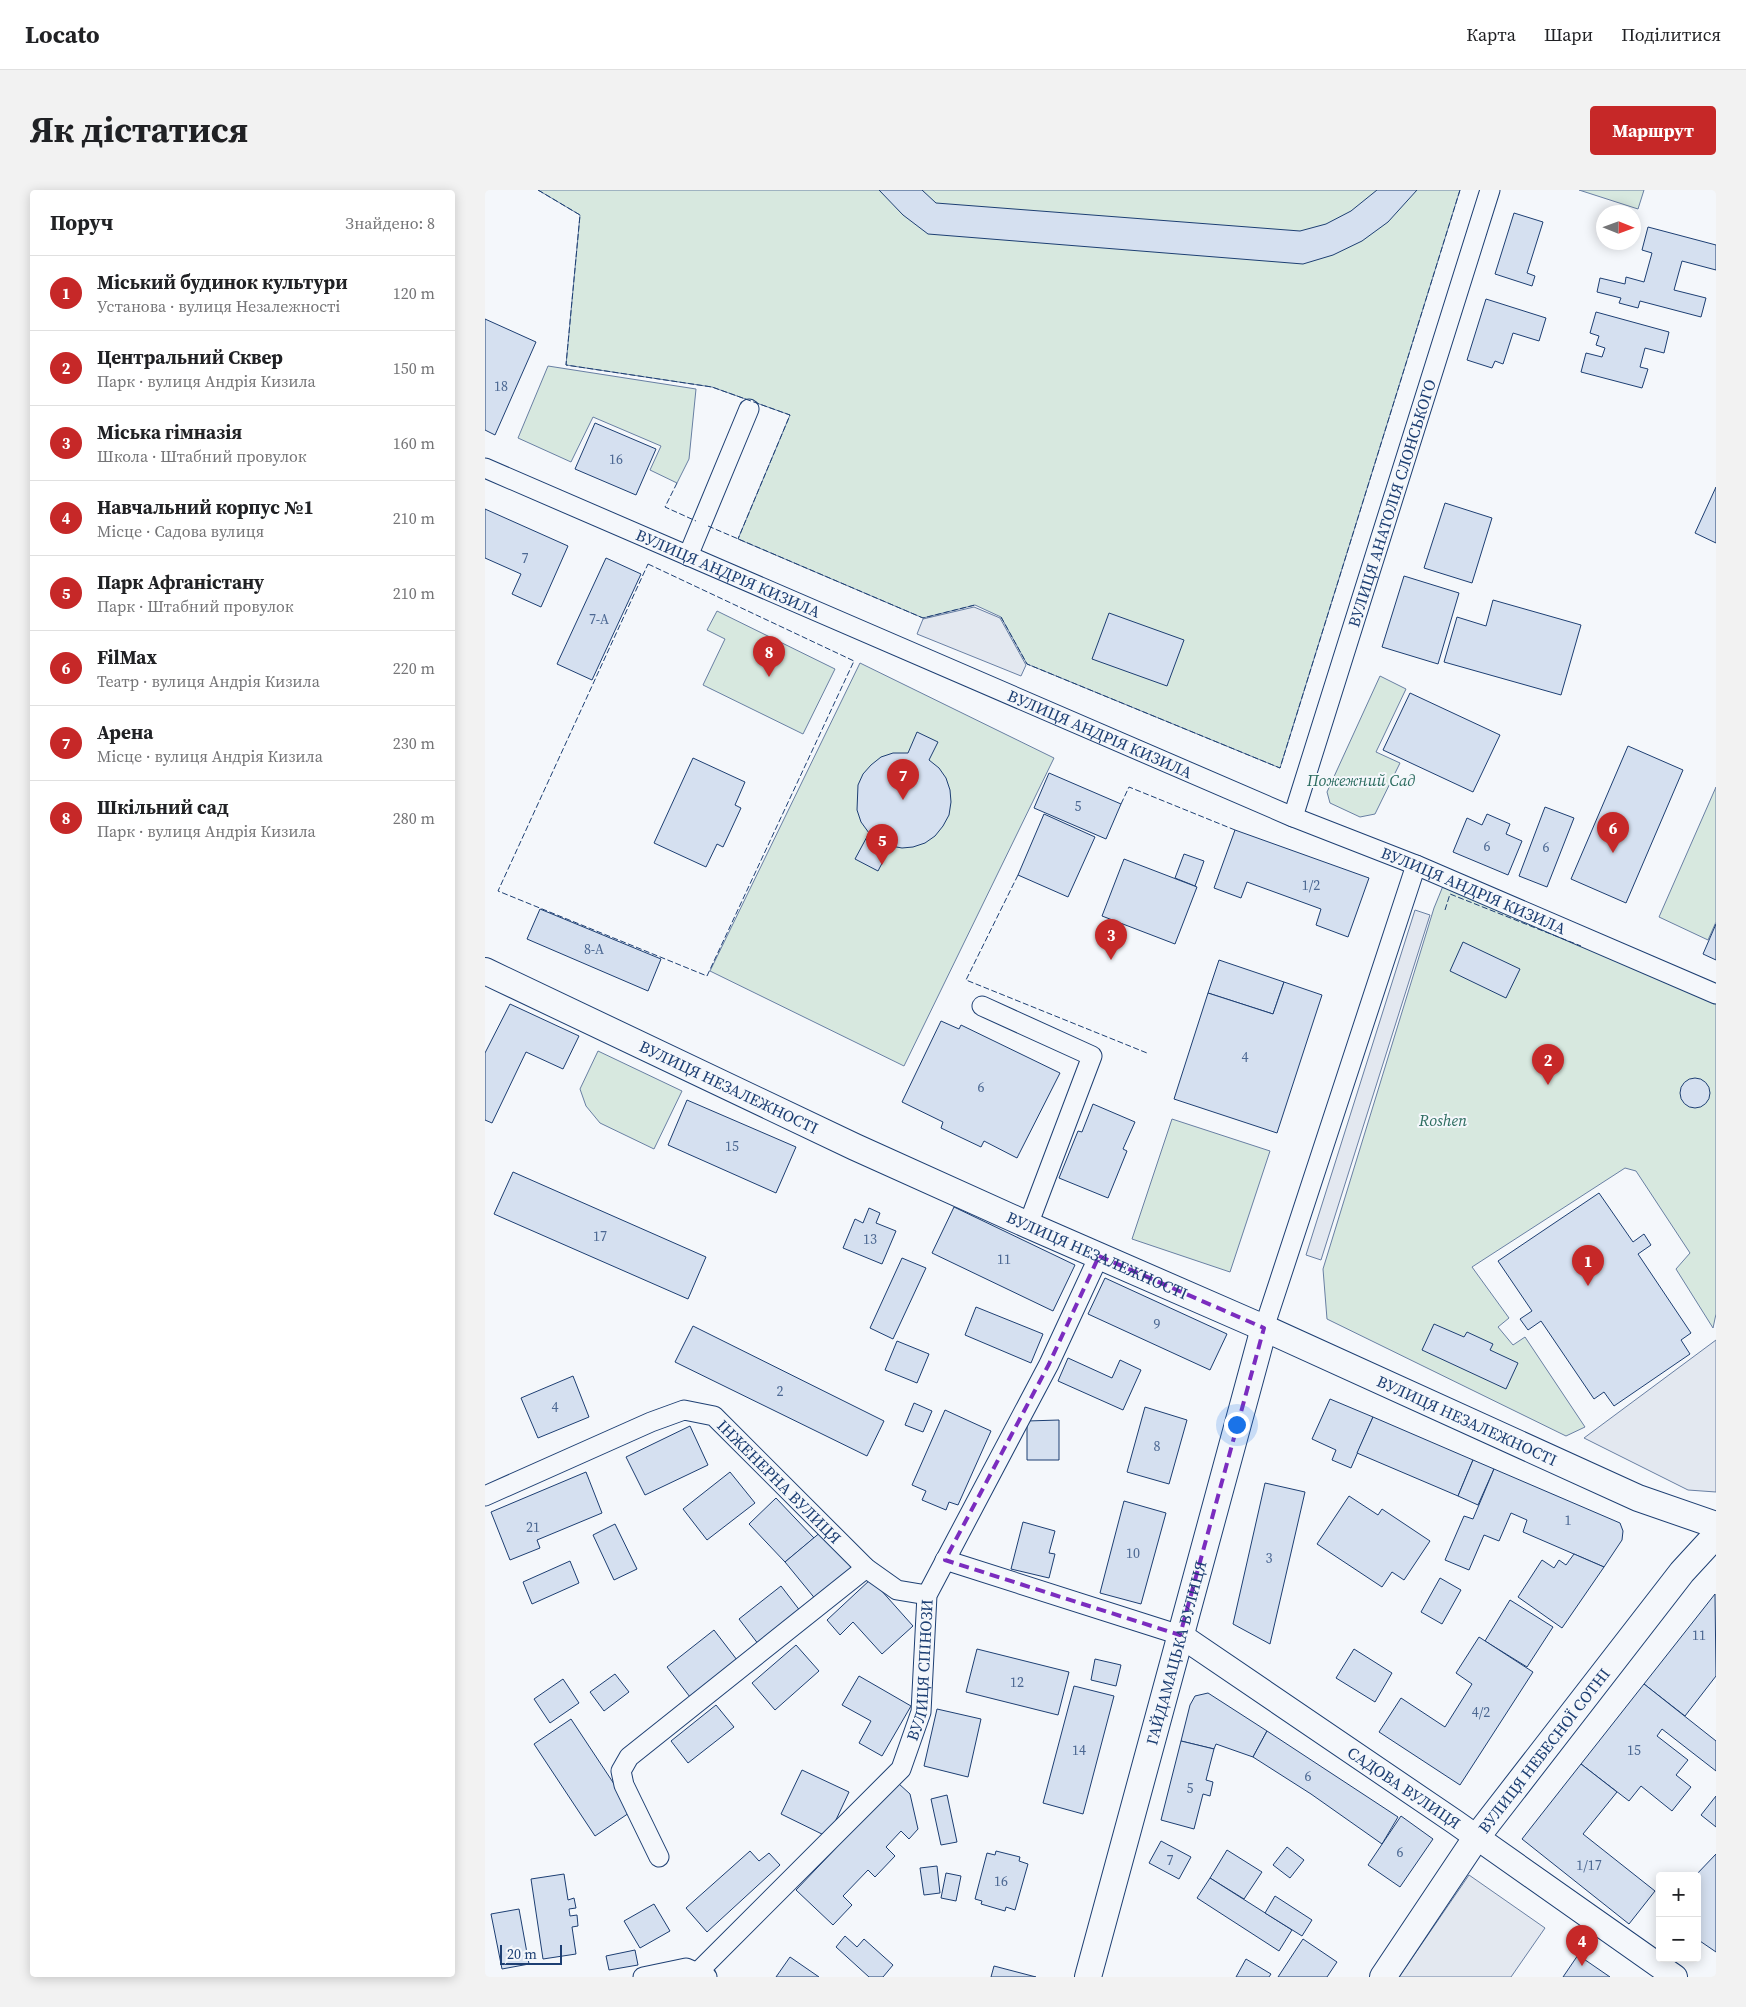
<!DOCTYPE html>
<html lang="uk">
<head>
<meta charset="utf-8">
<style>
  body { margin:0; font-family:"Source Serif 4",serif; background:#f2f2f2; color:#202124 }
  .controls { position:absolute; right:15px; bottom:15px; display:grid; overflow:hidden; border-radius:5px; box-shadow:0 2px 12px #0003 }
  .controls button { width:45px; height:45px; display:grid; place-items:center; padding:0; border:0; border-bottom:1px solid #e0e0e0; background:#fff; color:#202124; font:25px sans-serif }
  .compass { position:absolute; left:1111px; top:15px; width:45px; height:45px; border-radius:50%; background:#fff; box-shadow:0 2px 12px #0003; rotate:91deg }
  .scale { position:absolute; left:15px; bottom:12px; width:62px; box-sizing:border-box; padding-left:5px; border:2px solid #1d3f73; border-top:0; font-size:14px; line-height:18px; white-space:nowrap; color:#1d3f73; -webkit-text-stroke:4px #f4f7fb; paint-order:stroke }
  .you { position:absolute; left:751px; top:1234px; width:18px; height:18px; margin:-12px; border:4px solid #fff; border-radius:50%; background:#1a73e8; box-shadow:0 0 0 8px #1a73e833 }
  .badge { display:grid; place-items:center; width:32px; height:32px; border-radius:50%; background:#c62828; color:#fff; font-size:16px; font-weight:700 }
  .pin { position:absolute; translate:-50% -41px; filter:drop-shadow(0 1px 2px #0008) }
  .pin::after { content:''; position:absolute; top:26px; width:18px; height:15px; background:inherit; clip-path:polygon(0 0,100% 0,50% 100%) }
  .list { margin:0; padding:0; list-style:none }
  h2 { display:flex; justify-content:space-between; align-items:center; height:65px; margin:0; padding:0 20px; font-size:21px }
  h2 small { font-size:16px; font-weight:400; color:#757577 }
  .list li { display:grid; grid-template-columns:32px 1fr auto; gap:15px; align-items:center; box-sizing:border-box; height:75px; padding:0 20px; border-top:1px solid #e0e0e0 }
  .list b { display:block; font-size:19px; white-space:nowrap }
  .list p { margin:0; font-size:16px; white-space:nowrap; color:#757577 }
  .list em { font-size:16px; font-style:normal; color:#757577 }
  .map { position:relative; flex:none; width:1231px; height:1787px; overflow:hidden; border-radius:5px }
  header { display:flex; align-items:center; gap:30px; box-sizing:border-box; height:70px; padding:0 25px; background:#fff; border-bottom:1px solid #e0e0e0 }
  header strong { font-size:24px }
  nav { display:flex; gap:28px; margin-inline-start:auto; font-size:18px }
  .intro { display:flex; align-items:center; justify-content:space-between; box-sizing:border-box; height:120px; padding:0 30px }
  h1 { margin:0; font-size:35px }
  .button { padding:12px 22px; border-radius:5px; background:#c62828; color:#fff; font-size:18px; font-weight:700 }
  main { display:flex; gap:30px; padding:0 30px }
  aside { flex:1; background:#fff; border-radius:5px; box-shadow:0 2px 12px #0003 }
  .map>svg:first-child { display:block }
</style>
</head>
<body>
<header>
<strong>Locato</strong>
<nav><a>Карта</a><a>Шари</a><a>Поділитися</a></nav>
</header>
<div class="intro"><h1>Як дістатися</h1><a class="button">Маршрут</a></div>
<main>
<aside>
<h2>Поруч<small>Знайдено: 8</small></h2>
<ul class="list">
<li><span class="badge">1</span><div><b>Міський будинок культури</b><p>Установа · вулиця Незалежності</p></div><em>120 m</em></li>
<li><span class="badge">2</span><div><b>Центральний Сквер</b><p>Парк · вулиця Андрія Кизила</p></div><em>150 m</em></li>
<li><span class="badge">3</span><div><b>Міська гімназія</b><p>Школа · Штабний провулок</p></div><em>160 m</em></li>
<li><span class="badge">4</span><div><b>Навчальний корпус №1</b><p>Місце · Садова вулиця</p></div><em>210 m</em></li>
<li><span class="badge">5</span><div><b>Парк Афганістану</b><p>Парк · Штабний провулок</p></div><em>210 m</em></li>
<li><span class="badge">6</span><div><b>FilMax</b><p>Театр · вулиця Андрія Кизила</p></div><em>220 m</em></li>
<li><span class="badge">7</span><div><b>Арена</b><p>Місце · вулиця Андрія Кизила</p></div><em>230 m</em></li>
<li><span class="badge">8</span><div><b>Шкільний сад</b><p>Парк · вулиця Андрія Кизила</p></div><em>280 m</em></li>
</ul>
</aside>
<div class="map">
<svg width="1231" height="1787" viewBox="0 0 1231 1787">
  <rect width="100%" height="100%" fill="#f4f7fb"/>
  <g fill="#d7e8df" stroke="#687fa3">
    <path d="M53 0H975L795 578 542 474 516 427 490 415 438 428 253 349 305 225 227 197 81 175 95 25Z"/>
    <path d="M1094 0H1159L1153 19Z"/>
    <path d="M63 176 211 199 204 269 192 293 165 280 176 256 108 227 86 272 33 248Z"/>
    <path d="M232 421 350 479 318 544 218 495 240 449 222 440Z"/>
    <path d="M375 473 569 568 419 876 225 781Z"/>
    <path d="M895 486 921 499 891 562 915 573 890 624 875 627 845 613 842 602Z"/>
    <path d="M1231 597V732L1223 750 1174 727Z"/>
    <path d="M958 696 1231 811V1124L1228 1138 1191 1079 1205 1063 1151 981 1140 978 987 1077 1024 1128 1013 1137 1028 1155 1040 1147 1100 1237 1081 1246 842 1129 838 1079 949 718Z"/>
    <path d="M113 861 197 901 169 959 115 933 101 916 95 899Z"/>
    <path d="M687 929 785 961 745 1082 647 1049Z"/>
  </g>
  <g fill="#e3e8f0" stroke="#687fa3">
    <path d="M489 417 515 428 541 475 536 486 432 444 438 429Z"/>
    <path d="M930 720 945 725 836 1070 821 1065Z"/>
    <path d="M1231 1150V1302L1203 1300 1099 1248Z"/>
    <path d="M984 1685 1060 1738 1026 1787H914Z"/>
  </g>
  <g fill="#d5e0f0" stroke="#1d3f73">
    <path d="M394 0H437L451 13 815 41 841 34 866 21 892 0H932L903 32 877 51 848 65 818 74 443 44 418 25Z"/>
    <path d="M1029 23 1058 32 1042 83 1050 86 1047 96 1010 84Z"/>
    <path d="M1163 37 1231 55V80L1197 71 1189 100 1221 108 1216 127 1155 111 1153 118 1134 113 1136 108 1112 102 1115 88 1140 94 1141 87 1159 92 1167 63 1157 60Z"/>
    <path d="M1001 109 1061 128 1054 151 1028 143 1018 174 1010 171 1007 178 982 170Z"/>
    <path d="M1111 122 1184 142 1179 163 1160 158 1155 177 1163 179 1157 198 1096 182 1101 163 1117 167 1120 158 1111 155 1114 146 1105 143Z"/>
    <path d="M0 129 51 152 10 245 0 240Z"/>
    <path d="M110 233 171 259 151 305 90 279Z"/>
    <path d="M1231 297V353L1210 343Z"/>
    <path d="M960 313 1007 328 987 393 939 378Z"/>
    <path d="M0 319 83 356 56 417 27 404 36 384 0 368Z"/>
    <path d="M121 368 156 384 107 490 72 474Z"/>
    <path d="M919 386 974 403 953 474 897 457Z"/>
    <path d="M1008 410 1096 435 1076 505 959 472 972 427 1001 436Z"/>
    <path d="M624 423 699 450 682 496 607 469Z"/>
    <path d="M925 503 1015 545 988 602 898 560Z"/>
    <path d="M432 542 453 552 444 570 454 578 461 588 465 600 466 612 464 625 458 636 450 646 440 653 428 657 417 658 406 656 393 681 370 669 384 643 376 632 372 620 373 595 378 584 386 575 396 567 408 563H423Z"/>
    <path d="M1143 556 1198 580 1141 713 1086 689Z"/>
    <path d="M208 568 260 592 250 615 256 618 238 657 232 654 221 677 169 653Z"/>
    <path d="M564 583 636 614 621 649 549 618Z"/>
    <path d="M1060 617 1089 628 1062 697 1034 686Z"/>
    <path d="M559 624 610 647 583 707 533 685Z"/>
    <path d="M1002 624 1025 634 1021 644 1037 651 1023 685 968 662 982 628 997 635Z"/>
    <path d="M750 640 884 688 863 747 831 735 836 719 762 692 756 708 729 698Z"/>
    <path d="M699 664 719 671 710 696 690 688Z"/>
    <path d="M639 669 712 697 690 754 617 726Z"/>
    <path d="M55 719 176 769 163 801 42 749Z"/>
    <path d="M1231 734V770L1218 764Z"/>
    <path d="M978 752 1035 779 1021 808 965 781Z"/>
    <path d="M734 770 799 792 788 824 723 803Z"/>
    <path d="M799 792 837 805 792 943 689 909 723 803 788 824Z"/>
    <path d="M25 814 94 846 78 879 41 862 7 933 0 930V863Z"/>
    <path d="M456 831 474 839 476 835 575 883 532 968 499 951 496 957 456 938 458 932 417 912Z"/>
    <circle cx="1210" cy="903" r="15"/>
    <path d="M202 910 311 957 291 1003 183 955Z"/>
    <path d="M608 914 650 932 638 959 642 961 623 1008 574 988 593 941 597 942Z"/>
    <path d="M28 982 221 1067 203 1109 9 1024Z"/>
    <path d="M1114 1003 1148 1052 1159 1044 1166 1055 1153 1064 1206 1143 1196 1150 1205 1164 1129 1216 1119 1202 1109 1209 1056 1131 1043 1140 1035 1129 1047 1121 1013 1071Z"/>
    <path d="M469 1017 590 1075 568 1121 447 1063Z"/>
    <path d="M384 1018 395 1023 391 1033 411 1041 397 1074 358 1058 370 1029 378 1033Z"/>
    <path d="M417 1068 441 1078 408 1149 385 1138Z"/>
    <path d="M620 1088 742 1144 725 1180 603 1124Z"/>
    <path d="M491 1117 558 1144 546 1173 480 1145Z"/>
    <path d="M949 1134 979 1147 982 1142 1008 1154 1005 1160 1033 1173 1021 1199 937 1160Z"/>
    <path d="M208 1136 399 1231 382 1266 190 1172Z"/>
    <path d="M412 1151 444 1164 432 1193 400 1180Z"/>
    <path d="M583 1168 627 1188 635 1170 656 1180 638 1220 573 1191Z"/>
    <path d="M88 1186 104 1227 53 1248 36 1208Z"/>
    <path d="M845 1209 888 1227 866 1278 847 1270 851 1260 827 1249Z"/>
    <path d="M429 1213 447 1221 438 1242 420 1235Z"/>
    <path d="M660 1217 702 1230 684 1294 642 1282Z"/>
    <path d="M460 1220 506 1241 473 1315 464 1312 461 1320 437 1310 441 1301 427 1295Z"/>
    <path d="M888 1227 988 1270 973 1306 872 1263Z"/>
    <path d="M574 1230V1270H542V1231Z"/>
    <path d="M205 1236 223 1275 160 1305 141 1267Z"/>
    <path d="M988 1270 1009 1279 993 1315 973 1306Z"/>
    <path d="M1009 1279 1135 1333 1138 1341 1137 1350 1119 1377 1038 1342 1042 1330 1026 1323 1014 1351 999 1345 984 1380 960 1370 979 1326 988 1329Z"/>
    <path d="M101 1282 117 1323 52 1350 55 1358 25 1370 6 1322Z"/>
    <path d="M245 1282 270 1313 222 1350 198 1319Z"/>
    <path d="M780 1293 820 1302 785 1454 748 1434Z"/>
    <path d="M864 1306 893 1325 897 1319 945 1351 919 1390 907 1382 897 1397 832 1354Z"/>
    <path d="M291 1308 329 1348 300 1372 264 1334Z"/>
    <path d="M639 1311 681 1323 656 1414 615 1403Z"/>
    <path d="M538 1332 570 1341 564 1363 570 1364 564 1388 526 1379Z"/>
    <path d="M130 1334 152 1379 129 1390 108 1345Z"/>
    <path d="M337 1341 369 1381 332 1411 300 1372Z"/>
    <path d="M1089 1364 1119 1377 1077 1438 1033 1407 1057 1370 1069 1378 1074 1370 1081 1375Z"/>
    <path d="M85 1371 94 1393 47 1414 38 1392Z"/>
    <path d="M955 1388 976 1400 957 1434 936 1422Z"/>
    <path d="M386 1389 428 1436 397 1464 368 1432 355 1445 342 1430Z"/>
    <path d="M296 1396 316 1422 274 1455 254 1429Z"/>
    <path d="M1230 1404 1231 1486 1200 1526 1159 1494Z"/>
    <path d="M1025 1410 1068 1437 1042 1477 1000 1451Z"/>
    <path d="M229 1440 252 1470 205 1507 182 1477Z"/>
    <path d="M994 1447 1048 1482 975 1595 894 1542 916 1508 960 1537 987 1494 971 1483Z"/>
    <path d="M311 1455 334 1481 290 1520 267 1493Z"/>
    <path d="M492 1459 584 1482 573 1525 481 1502Z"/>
    <path d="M869 1459 907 1483 890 1512 851 1488Z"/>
    <path d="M610 1469 636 1475 631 1496 606 1490Z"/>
    <path d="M130 1484 144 1502 119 1521 105 1502Z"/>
    <path d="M374 1486 426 1516 397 1566 374 1553 386 1531 357 1515Z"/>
    <path d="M78 1489 94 1513 65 1533 49 1509Z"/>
    <path d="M1159 1494 1231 1551V1581L1177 1539 1172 1546 1203 1570 1191 1585 1206 1597 1187 1621 1156 1596 1144 1611 1096 1574Z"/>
    <path d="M589 1496 629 1506 598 1624 558 1613Z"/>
    <path d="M723 1503 782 1541 768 1567 731 1554 729 1559 696 1551 705 1515 710 1506Z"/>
    <path d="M231 1515 249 1537 203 1573 186 1551Z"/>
    <path d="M452 1519 496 1529 483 1587 439 1576Z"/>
    <path d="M86 1529 147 1621 110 1646 49 1554Z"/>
    <path d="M782 1541 913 1627 897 1654 826 1604 768 1567Z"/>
    <path d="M696 1551 729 1559 721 1590 728 1592 725 1606 718 1604 709 1639 676 1630Z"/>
    <path d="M1096 1574 1132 1602 1098 1644 1170 1701 1144 1734 1037 1649Z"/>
    <path d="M317 1580 364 1602 343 1647 296 1624Z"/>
    <path d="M413 1593 425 1604 433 1639 424 1649 416 1641 401 1657 410 1666 390 1687 383 1680 358 1706 367 1715 348 1735 311 1700Z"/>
    <path d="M462 1605 472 1652 456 1655 446 1609Z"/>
    <path d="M1231 1606V1637L1216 1625Z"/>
    <path d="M916 1626 948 1649 915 1697 883 1675Z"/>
    <path d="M676 1651 706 1667 694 1689 664 1673Z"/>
    <path d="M802 1657 819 1670 805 1688 788 1675Z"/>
    <path d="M742 1660 777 1682 759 1709 725 1688Z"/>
    <path d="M265 1661 274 1671 284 1663 295 1675 222 1742 201 1718Z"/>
    <path d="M511 1661 535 1667 534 1671 543 1674 530 1720 521 1717 520 1721 496 1714 497 1711 490 1709 502 1663 510 1665Z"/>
    <path d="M1231 1664V1762L1212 1749V1686H1210Z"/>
    <path d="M452 1676 455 1703 439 1705 435 1678Z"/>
    <path d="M461 1683 476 1686 471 1711 456 1708Z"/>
    <path d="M79 1684 83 1710 89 1708 91 1718 84 1719 85 1726 92 1725 93 1736 87 1737 91 1764 58 1769 46 1689Z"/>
    <path d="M725 1688 807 1740 794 1761 712 1708Z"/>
    <path d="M790 1706 827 1730 817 1746 780 1723Z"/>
    <path d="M169 1714 185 1741 155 1758 139 1731Z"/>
    <path d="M34 1719 44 1774 17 1779 6 1724Z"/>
    <path d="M360 1746 372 1757 379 1749 408 1775 398 1787H384L351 1757Z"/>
    <path d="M818 1749 852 1772 842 1787H793Z"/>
    <path d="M150 1760 153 1775 124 1780 121 1766Z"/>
    <path d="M1093 1765 1125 1787H1078Z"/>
    <path d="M305 1767 334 1787H291Z"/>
    <path d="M761 1769 786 1784 784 1787H751Z"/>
    <path d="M509 1776 551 1787H506Z"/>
  </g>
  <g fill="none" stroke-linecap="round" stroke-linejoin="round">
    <defs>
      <g id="minor">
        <path id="s1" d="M0 278 808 627 931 675 1231 804"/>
        <path d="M203 366 264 219"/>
        <path id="s2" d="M808 627 1005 0"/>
        <path d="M497 816 607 866 543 1035"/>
        <path d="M779 1138 931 675"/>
        <path id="s3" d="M0 1306 166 1232 199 1220 229 1226 381 1378 412 1400 442 1405"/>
        <path d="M460 1370 695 1445"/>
        <path d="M174 1667 139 1595 136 1581 144 1567 381 1378"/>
        <path d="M158 1787 201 1778 222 1787"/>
        <path id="s4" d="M210 1787 213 1782 416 1579 436 1522 442 1405 564 1174 614 1066"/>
      </g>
      <g id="tertiary">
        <path id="s5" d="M695 1445 970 1632 1190 1787"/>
      </g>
      <g id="secondary">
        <path id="s6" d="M0 781 370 957 543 1035 779 1138 1153 1308 1231 1335"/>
        <path id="s7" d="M603 1787 779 1138"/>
        <path id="s8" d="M898 1787 991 1648 1197 1382 1231 1345"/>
      </g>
    </defs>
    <use href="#minor" stroke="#1d3f73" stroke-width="21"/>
    <use href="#tertiary" stroke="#1d3f73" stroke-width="26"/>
    <use href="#secondary" stroke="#1d3f73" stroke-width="28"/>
    <use href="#minor" stroke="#f4f7fb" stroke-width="19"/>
    <use href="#tertiary" stroke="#f4f7fb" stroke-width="24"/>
    <use href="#secondary" stroke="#f4f7fb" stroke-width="26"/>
    <g stroke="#1d3f73" stroke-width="1" stroke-dasharray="6 2.5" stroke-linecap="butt">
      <path d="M53 0 95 25 81 175 227 197 305 225 253 349"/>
      <path d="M192 293 180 317 211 331"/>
      <path d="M223 336 438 428 490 415"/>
      <path d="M163 374 369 471 222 786 13 701Z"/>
      <path d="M516 427 542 474 795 578 975 0"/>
      <path d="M636 614 644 597 750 640"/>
      <path d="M533 685 481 790 662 863"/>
      <path d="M960 720 965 704 1096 756"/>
    </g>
  </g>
  <path fill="none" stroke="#7b2cbf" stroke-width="4" stroke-dasharray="10 6" stroke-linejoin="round" d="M614 1066 779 1138 695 1445 460 1370 564 1174Z"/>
  <g text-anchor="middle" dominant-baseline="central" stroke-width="4" stroke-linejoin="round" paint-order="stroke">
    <g font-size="14" fill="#4b6792">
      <text x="16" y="196">18</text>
      <text x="131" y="269">16</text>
      <text x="40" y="368">7</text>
      <text x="114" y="429">7-А</text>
      <text x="593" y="616">5</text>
      <text x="1002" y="656">6</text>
      <text x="1061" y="657">6</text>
      <text x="826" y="695">1/2</text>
      <text x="109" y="759">8-А</text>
      <text x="760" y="867">4</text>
      <text x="496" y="897">6</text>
      <text x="247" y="956">15</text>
      <text x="115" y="1046">17</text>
      <text x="385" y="1049">13</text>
      <text x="519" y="1069">11</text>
      <text x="672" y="1134">9</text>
      <text x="295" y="1201">2</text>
      <text x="70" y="1217">4</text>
      <text x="672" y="1256">8</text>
      <text x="1083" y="1330">1</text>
      <text x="48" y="1337">21</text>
      <text x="648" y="1363">10</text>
      <text x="784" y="1368">3</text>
      <text x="1214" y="1445">11</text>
      <text x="532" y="1492">12</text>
      <text x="996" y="1522">4/2</text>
      <text x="594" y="1560">14</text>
      <text x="1149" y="1560">15</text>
      <text x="823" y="1586">6</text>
      <text x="705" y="1598">5</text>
      <text x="915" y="1662">6</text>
      <text x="685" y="1670">7</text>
      <text x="1104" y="1675">1/17</text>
      <text x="516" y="1691">16</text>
    </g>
    <g font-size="16" fill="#1d3f73" stroke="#f4f7fb">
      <text stroke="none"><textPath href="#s2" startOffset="329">ВУЛИЦЯ АНАТОЛІЯ СЛОНСЬКОГО</textPath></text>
      <text stroke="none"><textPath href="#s1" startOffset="265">ВУЛИЦЯ АНДРІЯ КИЗИЛА</textPath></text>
      <text stroke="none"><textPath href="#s1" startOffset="670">ВУЛИЦЯ АНДРІЯ КИЗИЛА</textPath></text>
      <text stroke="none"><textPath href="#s1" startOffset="1075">ВУЛИЦЯ АНДРІЯ КИЗИЛА</textPath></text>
      <text stroke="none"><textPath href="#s6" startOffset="270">ВУЛИЦЯ НЕЗАЛЕЖНОСТІ</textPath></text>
      <text stroke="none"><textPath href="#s6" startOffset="675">ВУЛИЦЯ НЕЗАЛЕЖНОСТІ</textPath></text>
      <text stroke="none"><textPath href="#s6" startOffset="1080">ВУЛИЦЯ НЕЗАЛЕЖНОСТІ</textPath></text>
      <text stroke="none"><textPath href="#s3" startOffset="340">ІНЖЕНЕРНА ВУЛИЦЯ</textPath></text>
      <text stroke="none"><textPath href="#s7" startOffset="336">ГАЙДАМАЦЬКА ВУЛИЦЯ</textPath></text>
      <text stroke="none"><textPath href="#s4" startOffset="395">ВУЛИЦЯ СПІНОЗИ</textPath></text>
      <text stroke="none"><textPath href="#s8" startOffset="278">ВУЛИЦЯ НЕБЕСНОЇ СОТНІ</textPath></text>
      <text stroke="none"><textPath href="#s5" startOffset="271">САДОВА ВУЛИЦЯ</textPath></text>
    </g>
    <g font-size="16" font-style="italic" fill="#2c6c60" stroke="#f4f7fb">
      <text x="876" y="590">Пожежний Сад</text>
      <text x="958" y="930">Roshen</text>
    </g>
  </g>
</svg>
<div class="controls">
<button>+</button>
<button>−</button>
</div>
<svg class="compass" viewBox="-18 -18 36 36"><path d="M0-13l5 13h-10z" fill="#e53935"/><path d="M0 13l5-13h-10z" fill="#757577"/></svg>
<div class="scale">20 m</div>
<div class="you"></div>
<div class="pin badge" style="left:1103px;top:1096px">1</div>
<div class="pin badge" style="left:1063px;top:895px">2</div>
<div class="pin badge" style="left:626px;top:770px">3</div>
<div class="pin badge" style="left:1097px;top:1776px">4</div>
<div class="pin badge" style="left:397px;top:675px">5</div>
<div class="pin badge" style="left:1128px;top:663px">6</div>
<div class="pin badge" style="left:418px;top:610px">7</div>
<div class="pin badge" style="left:284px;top:487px">8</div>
</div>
</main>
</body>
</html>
